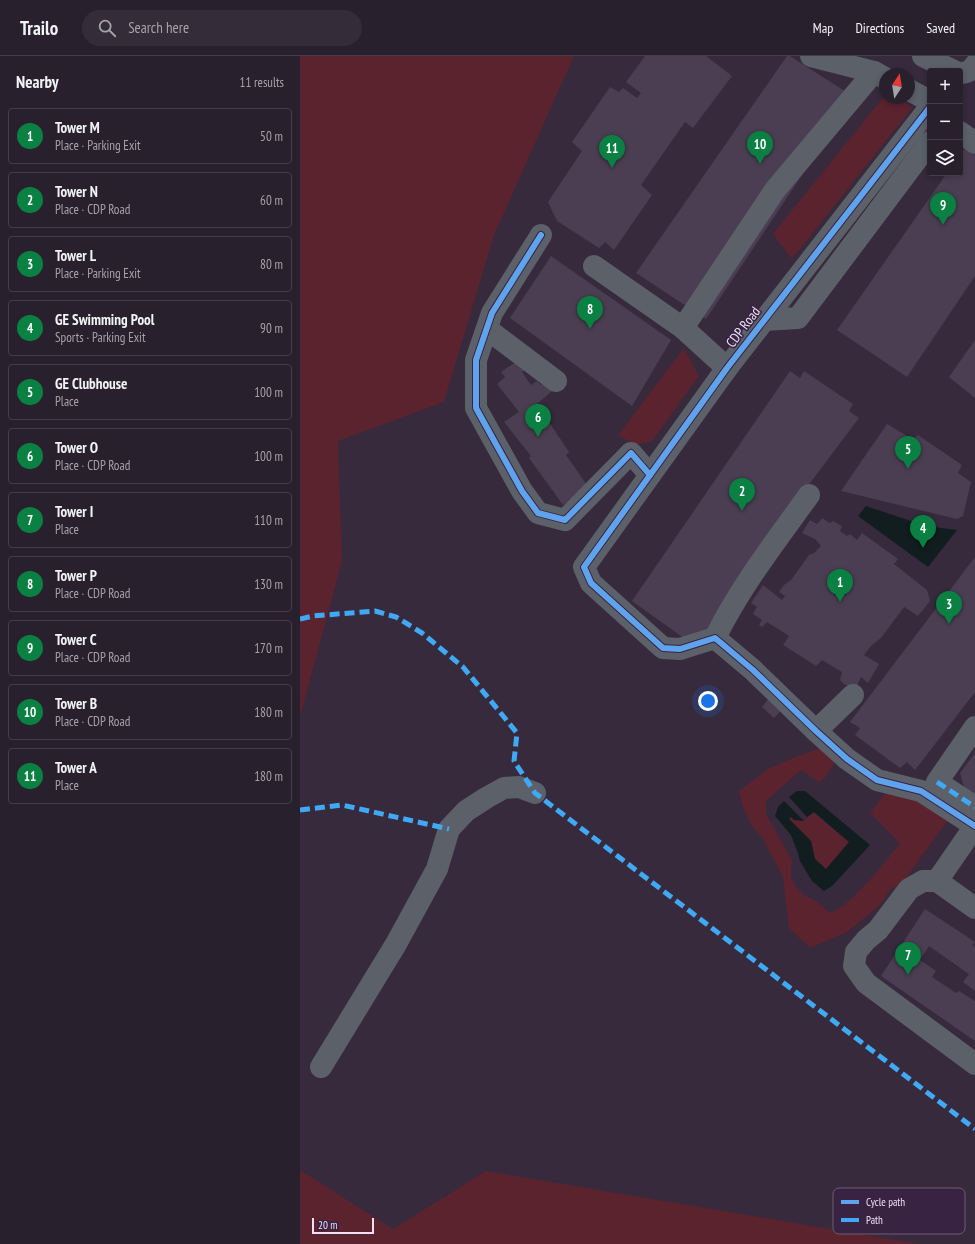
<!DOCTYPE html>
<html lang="en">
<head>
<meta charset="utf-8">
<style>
  body { margin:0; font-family:"PT Sans Narrow",sans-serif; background:#342d39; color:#f1f3f6 }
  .controls { position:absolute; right:12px; top:12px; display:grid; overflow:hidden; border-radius:4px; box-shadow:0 2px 6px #0003 }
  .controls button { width:36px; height:36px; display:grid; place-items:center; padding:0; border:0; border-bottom:1px solid #443e49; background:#28202d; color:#f1f3f6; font:20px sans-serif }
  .compass { position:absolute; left:579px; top:12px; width:36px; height:36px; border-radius:50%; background:#28202d; box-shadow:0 2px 6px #0003; rotate:12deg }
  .scale { position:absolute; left:12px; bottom:10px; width:62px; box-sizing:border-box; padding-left:4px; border:2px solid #ede0f5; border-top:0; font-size:11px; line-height:14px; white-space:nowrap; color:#ede0f5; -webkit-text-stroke:3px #382343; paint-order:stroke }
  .you { position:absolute; left:408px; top:645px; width:14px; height:14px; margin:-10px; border:3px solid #fff; border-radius:50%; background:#1a73e8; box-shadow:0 0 0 6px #1a73e833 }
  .badge { display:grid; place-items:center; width:26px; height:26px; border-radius:50%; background:#0b8043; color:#fff; font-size:13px; font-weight:700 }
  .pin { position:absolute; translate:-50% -33px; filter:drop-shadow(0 1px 2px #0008) }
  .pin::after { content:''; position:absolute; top:21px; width:14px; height:12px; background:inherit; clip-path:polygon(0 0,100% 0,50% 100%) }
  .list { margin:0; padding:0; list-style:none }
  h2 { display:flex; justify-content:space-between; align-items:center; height:52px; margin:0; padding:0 16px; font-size:17px }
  h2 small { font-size:13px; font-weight:400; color:#a5a3aa }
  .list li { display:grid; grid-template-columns:26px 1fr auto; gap:12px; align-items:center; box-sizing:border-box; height:56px; margin:0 8px 8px; padding:0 8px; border:1px solid #443e49; border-radius:4px }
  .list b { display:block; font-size:15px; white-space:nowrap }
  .list p { margin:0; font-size:13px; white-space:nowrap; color:#a5a3aa }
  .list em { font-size:13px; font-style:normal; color:#a5a3aa }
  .icon { flex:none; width:22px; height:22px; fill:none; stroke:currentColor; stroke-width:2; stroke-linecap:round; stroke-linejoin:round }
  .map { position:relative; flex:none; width:675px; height:1188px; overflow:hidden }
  header { display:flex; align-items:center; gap:24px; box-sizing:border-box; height:56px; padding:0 20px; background:#28202d; border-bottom:1px solid #443e49 }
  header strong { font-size:19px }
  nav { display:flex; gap:22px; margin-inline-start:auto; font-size:14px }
  .search { width:280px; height:36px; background:#342d39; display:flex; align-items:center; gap:10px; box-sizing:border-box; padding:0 14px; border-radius:22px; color:#a5a3aa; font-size:15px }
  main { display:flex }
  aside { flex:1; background:#28202d }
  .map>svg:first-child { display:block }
</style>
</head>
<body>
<header>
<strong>Trailo</strong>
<div class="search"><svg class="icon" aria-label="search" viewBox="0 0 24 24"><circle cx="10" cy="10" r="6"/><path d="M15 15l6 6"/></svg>Search here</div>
<nav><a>Map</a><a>Directions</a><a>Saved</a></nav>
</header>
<main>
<aside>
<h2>Nearby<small>11 results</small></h2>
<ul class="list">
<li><span class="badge">1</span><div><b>Tower M</b><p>Place · Parking Exit</p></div><em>50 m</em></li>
<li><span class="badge">2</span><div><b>Tower N</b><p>Place · CDP Road</p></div><em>60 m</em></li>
<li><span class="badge">3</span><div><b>Tower L</b><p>Place · Parking Exit</p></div><em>80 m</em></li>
<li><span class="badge">4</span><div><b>GE Swimming Pool</b><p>Sports · Parking Exit</p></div><em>90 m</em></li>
<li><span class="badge">5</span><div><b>GE Clubhouse</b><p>Place</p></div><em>100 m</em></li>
<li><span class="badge">6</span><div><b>Tower O</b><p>Place · CDP Road</p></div><em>100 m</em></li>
<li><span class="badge">7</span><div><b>Tower I</b><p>Place</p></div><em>110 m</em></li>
<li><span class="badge">8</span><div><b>Tower P</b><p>Place · CDP Road</p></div><em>130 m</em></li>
<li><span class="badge">9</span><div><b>Tower C</b><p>Place · CDP Road</p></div><em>170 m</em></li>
<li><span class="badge">10</span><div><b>Tower B</b><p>Place · CDP Road</p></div><em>180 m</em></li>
<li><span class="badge">11</span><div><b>Tower A</b><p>Place</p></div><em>180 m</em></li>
</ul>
</aside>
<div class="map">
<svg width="675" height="1188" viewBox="0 0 675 1188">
  <rect width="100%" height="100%" fill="#362a3c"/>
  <g fill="#5b232e">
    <path d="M0 0H274L194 179 144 346 38 385 42 505 0 661Z"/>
    <path d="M585 39V42H599L612 52 492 203 473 178Z"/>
    <path d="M384 292 399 320 352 385 335 389 318 379Z"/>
    <path d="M523 691 537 702 525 722 519 726 501 714 466 745V758L492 804 491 821 496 831 504 839 516 845 530 857C550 851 586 805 600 787L570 757 589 732 601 733 649 762 597 835 593 830 580 849 547 876 510 892 489 872 483 821 463 783 450 767 442 749 439 735 469 712 493 702Z"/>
    <path d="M513 756 549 786 526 813 515 803 511 785 489 763 491 761 504 765Z"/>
    <path d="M0 1114 93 1173 186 1115 619 1188H0Z"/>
  </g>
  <g fill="#111d1f">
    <path d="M566 450 626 470 657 474 628 511 558 460Z"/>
    <path d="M497 735H505L570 789 532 830 524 835 512 825 500 805 498 797 491 779 475 760 478 751 484 745 504 765 494 764 491 761 489 763 511 785 515 803 526 813 549 786 514 756 507 761 489 741Z"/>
  </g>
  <g fill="#4b3e52">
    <path d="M345 0H406L432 20 393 72 385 66 341 129 352 139 314 194 305 186 299 192 257 165 248 146 282 95 272 86 310 31 319 36 323 32 337 42 341 37 326 26Z"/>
    <path d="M487 0H490L554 41 406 263 336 217Z"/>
    <path d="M665 92 675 99V220L607 321 537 274 647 117H660V99Z"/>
    <path d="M251 200 371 284 332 350 210 262Z"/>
    <path d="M675 284V342L649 321Z"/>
    <path d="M220 303 226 313 222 316 231 329 237 325 241 329 245 326 252 335 237 348 269 396 266 399 289 432 263 449 229 402 231 400 204 366 219 356 197 328 205 321 201 316Z"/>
    <path d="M490 315 500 322 504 315 553 348 549 355 559 362 498 443 399 593 332 545Z"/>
    <path d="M587 368 612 383 618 379 662 409 658 417 671 426 663 460 657 463 541 435Z"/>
    <path d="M522 462 530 467 533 465 542 470 540 475 547 480 550 478 557 484 562 477 598 503 594 508 627 534 630 545 618 560 604 551 581 582 571 590 564 599 579 608 568 627 561 621 557 630 545 629 540 624 542 616 522 604 516 610 483 589 489 580 467 566 462 571 459 569 462 564 453 558 457 551 451 547 463 529 482 544 485 540 479 536 484 529 491 524 509 499 514 497 521 490 515 483 502 477 510 464 517 468Z"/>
    <path d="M675 501V636L615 714 607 706 600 712 555 679 560 672 550 666Z"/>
    <path d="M471 639 484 651 474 662 462 651Z"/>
    <path d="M675 697V740L664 731 660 717Z"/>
    <path d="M625 853 675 886 672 889 675 891V935L663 926 669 918 629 890 620 904 636 915 632 921 656 937 659 935 675 945V985L581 920Z"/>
  </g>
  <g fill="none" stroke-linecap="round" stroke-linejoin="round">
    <g stroke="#5b6069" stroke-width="22">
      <path d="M511 0 574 16"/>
      <path d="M623 0 654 15"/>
      <path d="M660 17C667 17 671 15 675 9"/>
      <path d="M609 34 630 45"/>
      <path d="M630 51 427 312 284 511 291 527 363 592 380 593 415 582 453 614 516 675 547 703 577 724 621 735 675 770"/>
      <path d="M660 76 675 87"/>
      <path d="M241 179 192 257 176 304V352L222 435 238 457 265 464 331 397 350 419"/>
      <path d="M294 210 383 272 427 312"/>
      <path d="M464 264 498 262 630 86"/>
      <path d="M383 272 475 134 574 16 585 22"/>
      <path d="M187 273 256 325"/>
      <path d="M415 582C440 531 476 485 509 439"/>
      <path d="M675 671 637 726 675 751"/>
      <path d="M516 675 553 639"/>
      <path d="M637 825 675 770"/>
      <path d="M675 852 637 825H623L609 833 578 874 566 884 556 896 554 910 566 927 675 1008"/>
      <path d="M21 1011 96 888 137 813 149 773 166 755 186 742 204 732 219 731 235 737"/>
    </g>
    <g stroke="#3fa9f5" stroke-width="5" stroke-dasharray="10 5" stroke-linecap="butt">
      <path d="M0 563 13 560 75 555 96 561 122 577 163 611 217 677 214 705 235 737 675 1073"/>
      <path d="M637 726 675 751"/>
      <path d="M0 754 42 749 149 773"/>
    </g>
    <defs>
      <g id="cycleway">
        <path d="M630 51 427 312 284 511 291 527 363 592 380 593 415 582 453 614 516 675 547 703 577 724 621 735 675 770"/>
        <path d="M241 179 192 257 176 304V352L222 435 238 457 265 464 331 397 350 419"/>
      </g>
    </defs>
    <use href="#cycleway" stroke="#382343" stroke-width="8"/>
    <use href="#cycleway" stroke="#60a3ed" stroke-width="6"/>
  </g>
  <g text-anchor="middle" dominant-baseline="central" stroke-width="3" stroke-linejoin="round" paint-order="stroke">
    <g font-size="14" fill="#ede0f5" stroke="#382343">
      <text transform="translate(443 271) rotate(-53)">CDP Road</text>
    </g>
  </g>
  <rect x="533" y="1132" width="132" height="46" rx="6" fill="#382343" stroke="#6e5c78" stroke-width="1"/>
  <rect x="541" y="1144" width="18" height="4" fill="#60a3ed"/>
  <rect x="541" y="1162" width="18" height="4" fill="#3fa9f5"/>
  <g font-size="11" fill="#ede0f5">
    <text x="566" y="1150">Cycle path</text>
    <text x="566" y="1168">Path</text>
  </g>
</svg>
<div class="controls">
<button>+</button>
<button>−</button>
<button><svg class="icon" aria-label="layers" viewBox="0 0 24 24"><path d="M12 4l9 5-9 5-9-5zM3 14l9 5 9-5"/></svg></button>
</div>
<svg class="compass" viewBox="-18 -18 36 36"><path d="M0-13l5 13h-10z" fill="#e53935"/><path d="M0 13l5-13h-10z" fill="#a5a3aa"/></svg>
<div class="scale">20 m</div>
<div class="you"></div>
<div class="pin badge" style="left:540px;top:546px">1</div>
<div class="pin badge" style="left:442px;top:455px">2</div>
<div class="pin badge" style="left:649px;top:568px">3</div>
<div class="pin badge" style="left:623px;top:492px">4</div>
<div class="pin badge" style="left:608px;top:413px">5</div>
<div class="pin badge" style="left:238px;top:381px">6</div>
<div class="pin badge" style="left:608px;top:919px">7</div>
<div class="pin badge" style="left:290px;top:273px">8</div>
<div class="pin badge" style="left:643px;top:169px">9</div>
<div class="pin badge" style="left:460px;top:108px">10</div>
<div class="pin badge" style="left:312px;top:112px">11</div>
</div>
</main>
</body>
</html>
